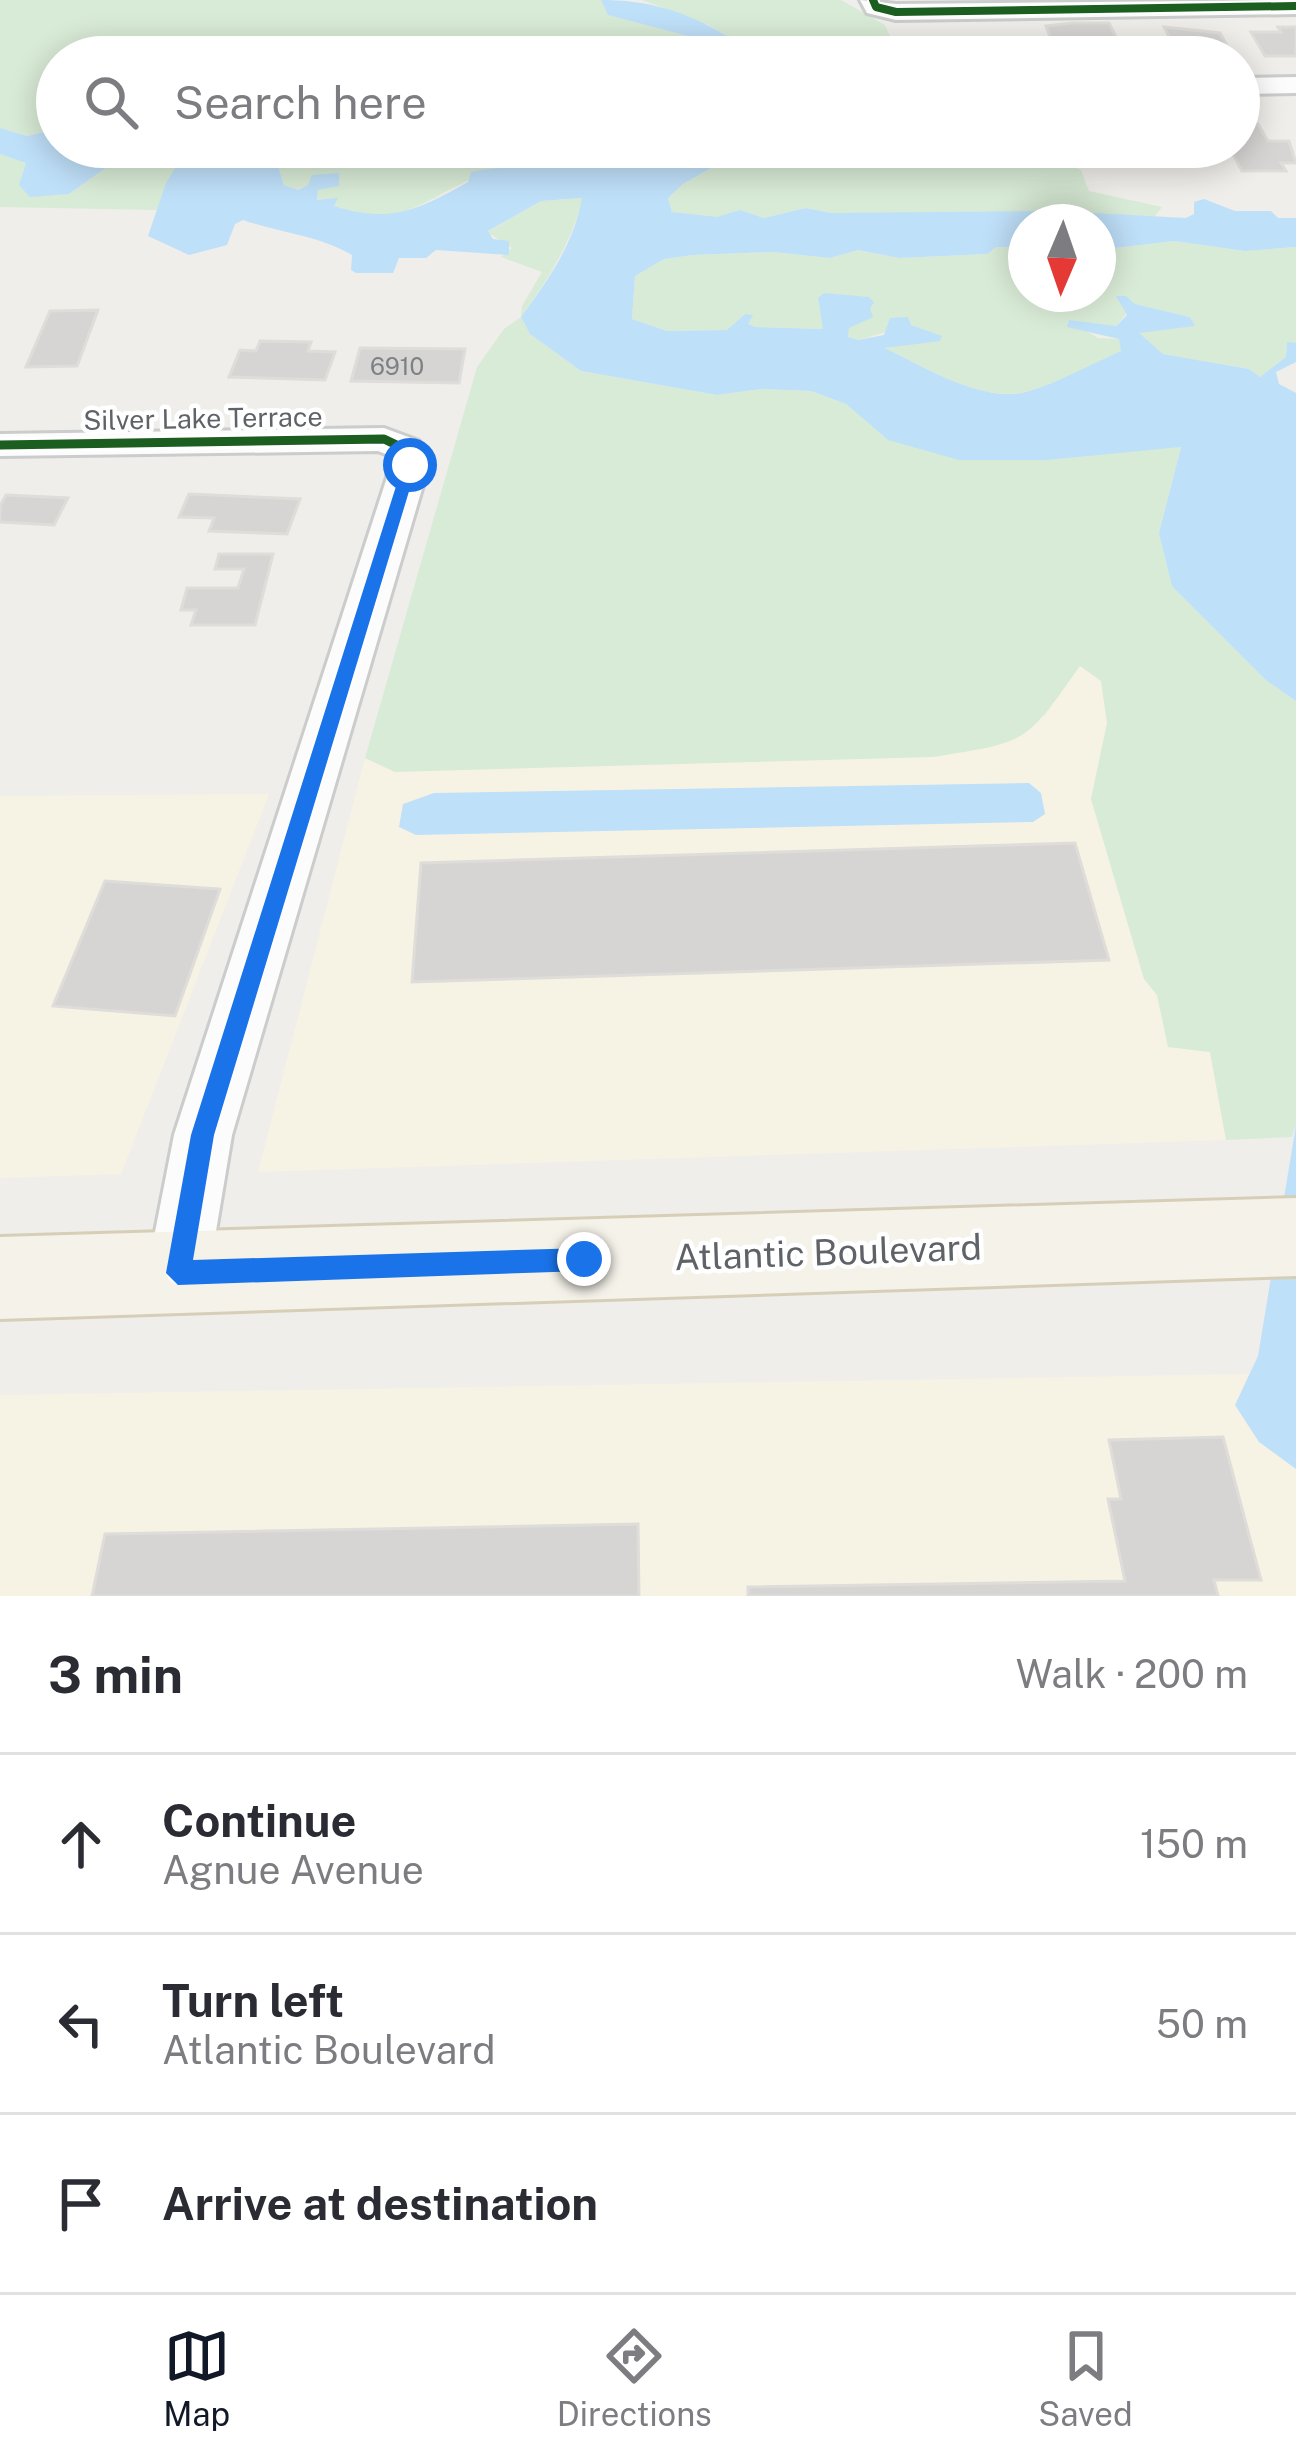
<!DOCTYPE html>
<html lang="en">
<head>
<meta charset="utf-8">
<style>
  body { margin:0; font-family:"Public Sans",sans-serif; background:#f7f7f7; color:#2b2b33 }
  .compass { position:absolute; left:1008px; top:204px; width:108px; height:108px; border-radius:50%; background:#fff; box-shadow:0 6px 30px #0003; rotate:182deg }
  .stop { position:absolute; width:36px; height:36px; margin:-27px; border:9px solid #1a73e8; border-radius:50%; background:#fff }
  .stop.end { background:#1a73e8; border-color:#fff; box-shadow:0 3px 12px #0008 }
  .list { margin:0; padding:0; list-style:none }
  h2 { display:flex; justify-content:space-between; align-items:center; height:156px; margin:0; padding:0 48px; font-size:51px }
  h2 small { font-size:39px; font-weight:400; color:#7c7c81 }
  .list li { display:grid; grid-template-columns:78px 1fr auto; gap:36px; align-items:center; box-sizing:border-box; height:180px; padding:0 48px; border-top:3px solid #e1e1e2 }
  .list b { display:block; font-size:45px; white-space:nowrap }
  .list p { margin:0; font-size:39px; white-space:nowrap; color:#7c7c81 }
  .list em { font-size:39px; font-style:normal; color:#7c7c81 }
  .icon { flex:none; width:66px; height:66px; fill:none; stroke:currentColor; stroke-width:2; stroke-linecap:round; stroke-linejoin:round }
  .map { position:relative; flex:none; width:1296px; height:1596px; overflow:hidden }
  .search { position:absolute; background:#fff; box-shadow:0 6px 30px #0003; left:36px; right:36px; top:36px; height:132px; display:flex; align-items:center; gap:30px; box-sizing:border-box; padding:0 42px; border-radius:66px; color:#7c7c81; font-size:45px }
  .sheet { height:696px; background:#fff }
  nav { display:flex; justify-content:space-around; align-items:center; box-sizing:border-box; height:168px; border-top:3px solid #e1e1e2; background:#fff; font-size:33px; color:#7c7c81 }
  nav a { display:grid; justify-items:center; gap:6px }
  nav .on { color:#111827 }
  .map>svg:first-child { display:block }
</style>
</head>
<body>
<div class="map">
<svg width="1296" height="1596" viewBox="0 0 1296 1596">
  <rect width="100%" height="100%" fill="#efeeea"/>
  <g fill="#f7f3e4">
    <path d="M1079 665 1101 681 1107 723 1091 799 1144 979 1157 995 1168 1047 1210 1052 1226 1140 258 1172 365 758 395 772 1045 716Z"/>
    <path d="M269 794 121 1174 0 1178V796Z"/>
    <path d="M1249 1374 1235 1405 1259 1442 1296 1469V1596H0V1395Z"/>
  </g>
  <g fill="#d8ebd6">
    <path d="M0 0H601L609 15 704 40 725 57H281L279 53 273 57H57V129L27 136 0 128Z"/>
    <path d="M642 0H841L885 25 899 57 754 55 709 25Z"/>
    <path d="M135 147 173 148 182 157 157 210 0 207V154L22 158 69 194Z"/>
    <path d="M260 147H564C542 168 511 163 484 174 420 198 410 230 333 206L337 199 317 201 318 190 308 185 297 190 284 185 278 166 287 159 282 151 267 153Z"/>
    <path d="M749 147H1023L1081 170 1089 191 1162 207 1155 216 831 213 806 208 764 218 740 210 717 218 672 212 668 198 683 184Z"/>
    <path d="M583 198C571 244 548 279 521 317L530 334 581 371 717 395 761 389 811 391 846 404 888 440 1181 447 1159 533 1267 681 1296 701V1125L1292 1137 1226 1140 1210 1052 1168 1047 1157 995 1144 979 1091 799 1107 723 1101 681 1080 666C1024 745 1028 742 933 757L395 772 365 758 477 367 504 329 521 317 522 306 542 272 501 257 512 248 487 232 541 201Z"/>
    <path d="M1174 241 1245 251 1296 247V343H1287L1286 357 1260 377 1249 369 1163 354 1138 334 1141 330 1194 326 1190 317 1135 304 1115 327 1068 320 1098 338 1119 339 1122 351C1091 364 1058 384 1025 392 979 403 923 365 881 347L941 336 911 325 858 340 847 337 849 328 818 298 824 329 756 327 748 324 745 314 727 330 667 331 632 319 635 276 664 259 693 255 773 252 830 258 858 250 899 258 987 254 995 247H1026V294H1098V250Z"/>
  </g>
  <g fill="#bfe0f9">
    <path d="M601 0C641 0 675 8 711 27 736 40 750 54 779 57H725L703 40 608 15Z"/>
    <path d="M0 128 27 136 57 129V147H135L69 194 30 197 19 185 26 163 0 154Z"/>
    <path d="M168 147 282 151 288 154 278 166 284 185 298 190 308 185 312 175 339 173V186L318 190 317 200 338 198 334 206C391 224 418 210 468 182L471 172C501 165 539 172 564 147H582L575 156 635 158 656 147H748L683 184 668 198 672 212 717 217 740 210 764 218 806 208 831 213 1058 211 1186 218 1194 214V202L1204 199 1235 211H1271L1278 218H1296V247L1245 251 1174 241 1098 250V222H1026V247H996L987 254 899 258 858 250 830 258 773 252 693 255 664 259 635 276 632 319 667 331 727 330 745 314 753 315 748 324 756 327 823 329 818 298 824 293 869 297 874 302 870 309 873 317 849 328 848 337 858 340 884 335 890 318 908 317 911 325 942 336 940 341 884 348C924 366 980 403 1026 392 1058 383 1091 364 1121 351L1119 339 1067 327 1069 320 1116 326 1127 315 1116 296H1126L1135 304 1190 317 1195 326 1139 333 1163 354 1249 369 1260 377 1286 357 1287 342 1296 343V362L1276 372 1279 384 1296 393V701L1267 681 1172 586 1159 533 1181 447 1046 460H959L888 440 846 404 811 391 761 389 717 395 581 371 530 334 521 317C548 280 574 244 582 198L541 201 488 231 493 239 509 241V255L436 250 426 258H399L393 273H356L351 270 352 255C318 235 281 233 243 220L235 224 227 245 189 255 148 236 166 183 182 157Z"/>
    <path d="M1029 783 1041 793 1045 814 1033 822 416 835 399 827 403 804 434 793Z"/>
    <path d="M1296 1125V1469L1259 1442 1235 1405 1258 1356Z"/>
  </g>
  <g fill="#d6d5d3" stroke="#deddd9" stroke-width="3">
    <path d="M1072 23H1109L1120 45H1053L1046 26Z"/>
    <path d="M1164 27 1220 33 1231 53H1178Z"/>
    <path d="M1278 27H1296V56H1265L1251 32H1281Z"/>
    <path d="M1239 124H1258L1268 141H1289L1296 163H1281L1286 171H1242L1229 147H1239Z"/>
    <path d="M98 310 77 366 26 367 50 311Z"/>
    <path d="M260 341 311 342 308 351 335 352 325 380 229 377 240 350 256 351Z"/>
    <path d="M360 348 465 349 459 383 351 381Z"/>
    <path d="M189 494 300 499 287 534 209 531 214 518 179 517Z"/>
    <path d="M6 495 68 498 54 525 0 522V506Z"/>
    <path d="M219 554H273L255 625H191L196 610H181L187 588H238L244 569H215Z"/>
    <path d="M1075 843 1109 960 412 982 421 863Z"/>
    <path d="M105 881 220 889 175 1016 53 1006Z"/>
    <path d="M1223 1437 1261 1580H1214L1218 1596H748V1587L1125 1581 1108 1499H1121L1109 1440Z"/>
    <path d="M638 1524 639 1596H92L105 1534Z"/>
  </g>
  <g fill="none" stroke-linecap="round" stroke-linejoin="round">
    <defs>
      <g id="minor">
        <path d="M860 0 896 4 1296 0V14L896 20 867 13Z"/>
        <path d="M1296 77V93L1239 94V78Z"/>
        <path d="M384 428 419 441 429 465 232 1135 209 1273 200 1294 178 1302 156 1294 147 1273 174 1135 391 465 388 455 378 451 0 456V434Z"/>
      </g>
      <path id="primary" d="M1296 1198V1276L0 1319V1237Z"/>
    </defs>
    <use href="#minor" stroke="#cbcccc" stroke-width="6"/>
    <use href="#primary" stroke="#d7ceb8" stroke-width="6"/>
    <use href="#minor" fill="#fdfcfc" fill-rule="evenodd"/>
    <use href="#primary" fill="#f4f2e9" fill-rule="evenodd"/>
    <defs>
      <path id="cycleway-far3" d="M873 0 876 7 896 12 1296 6"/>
      <path id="cycleway-far2" d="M0 445 384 439 405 449 410 465 367 604"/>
      <path id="cycleway-far1" d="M233 1039 368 601"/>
      <path id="cycleway" d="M178 1273 203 1135 234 1036"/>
    </defs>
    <use href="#cycleway-far3" stroke="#fff" stroke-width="12"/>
    <use href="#cycleway-far2" stroke="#fff" stroke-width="15"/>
    <use href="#cycleway-far1" stroke="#fff" stroke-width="20"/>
    <use href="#cycleway" stroke="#fff" stroke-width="22"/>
    <use href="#cycleway-far3" stroke="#1b5e20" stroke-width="8"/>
    <use href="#cycleway-far2" stroke="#1b5e20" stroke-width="9"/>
    <use href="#cycleway-far1" stroke="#1b5e20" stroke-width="12"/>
    <use href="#cycleway" stroke="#1b5e20" stroke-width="15"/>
  </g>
  <path fill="#1a73e8" d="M404 461 417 465 214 1135 193 1260 584 1248 596 1259 584 1271 178 1285 166 1273 191 1135Z"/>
  <g text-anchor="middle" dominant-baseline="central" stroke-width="9" stroke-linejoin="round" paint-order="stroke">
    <g font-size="24" fill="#7e8184">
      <text x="397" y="366">6910</text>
    </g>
    <g font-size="27" fill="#5f6368" stroke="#fff">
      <text transform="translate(203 418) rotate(-1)">Silver Lake Terrace</text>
    </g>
    <g font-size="36" fill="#5f6368" stroke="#fff">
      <text transform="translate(828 1252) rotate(-2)">Atlantic Boulevard</text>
    </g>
  </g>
</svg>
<svg class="compass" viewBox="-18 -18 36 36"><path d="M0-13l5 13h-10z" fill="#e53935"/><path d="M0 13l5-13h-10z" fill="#7c7c81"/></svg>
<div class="stop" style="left:410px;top:465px"></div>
<div class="stop end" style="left:584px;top:1259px"></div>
<div class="search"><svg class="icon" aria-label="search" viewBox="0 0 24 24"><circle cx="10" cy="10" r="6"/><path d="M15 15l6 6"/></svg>Search here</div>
</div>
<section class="sheet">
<h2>3 min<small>Walk · 200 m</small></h2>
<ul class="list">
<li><svg class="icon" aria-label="ahead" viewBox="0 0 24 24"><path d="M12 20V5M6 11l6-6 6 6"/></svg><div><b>Continue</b><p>Agnue Avenue</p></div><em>150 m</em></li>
<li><svg class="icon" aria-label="left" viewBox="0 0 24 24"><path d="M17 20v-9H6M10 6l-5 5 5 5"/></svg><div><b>Turn left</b><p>Atlantic Boulevard</p></div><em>50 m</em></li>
<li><svg class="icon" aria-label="arrive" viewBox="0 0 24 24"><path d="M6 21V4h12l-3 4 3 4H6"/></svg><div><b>Arrive at destination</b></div></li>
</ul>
</section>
<nav>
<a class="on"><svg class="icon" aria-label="map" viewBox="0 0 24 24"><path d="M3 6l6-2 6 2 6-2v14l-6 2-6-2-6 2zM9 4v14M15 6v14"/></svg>Map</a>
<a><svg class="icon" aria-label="directions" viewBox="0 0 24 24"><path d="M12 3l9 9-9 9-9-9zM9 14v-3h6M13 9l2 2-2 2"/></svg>Directions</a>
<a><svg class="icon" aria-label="saved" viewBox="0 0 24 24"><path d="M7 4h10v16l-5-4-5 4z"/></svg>Saved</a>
</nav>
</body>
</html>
